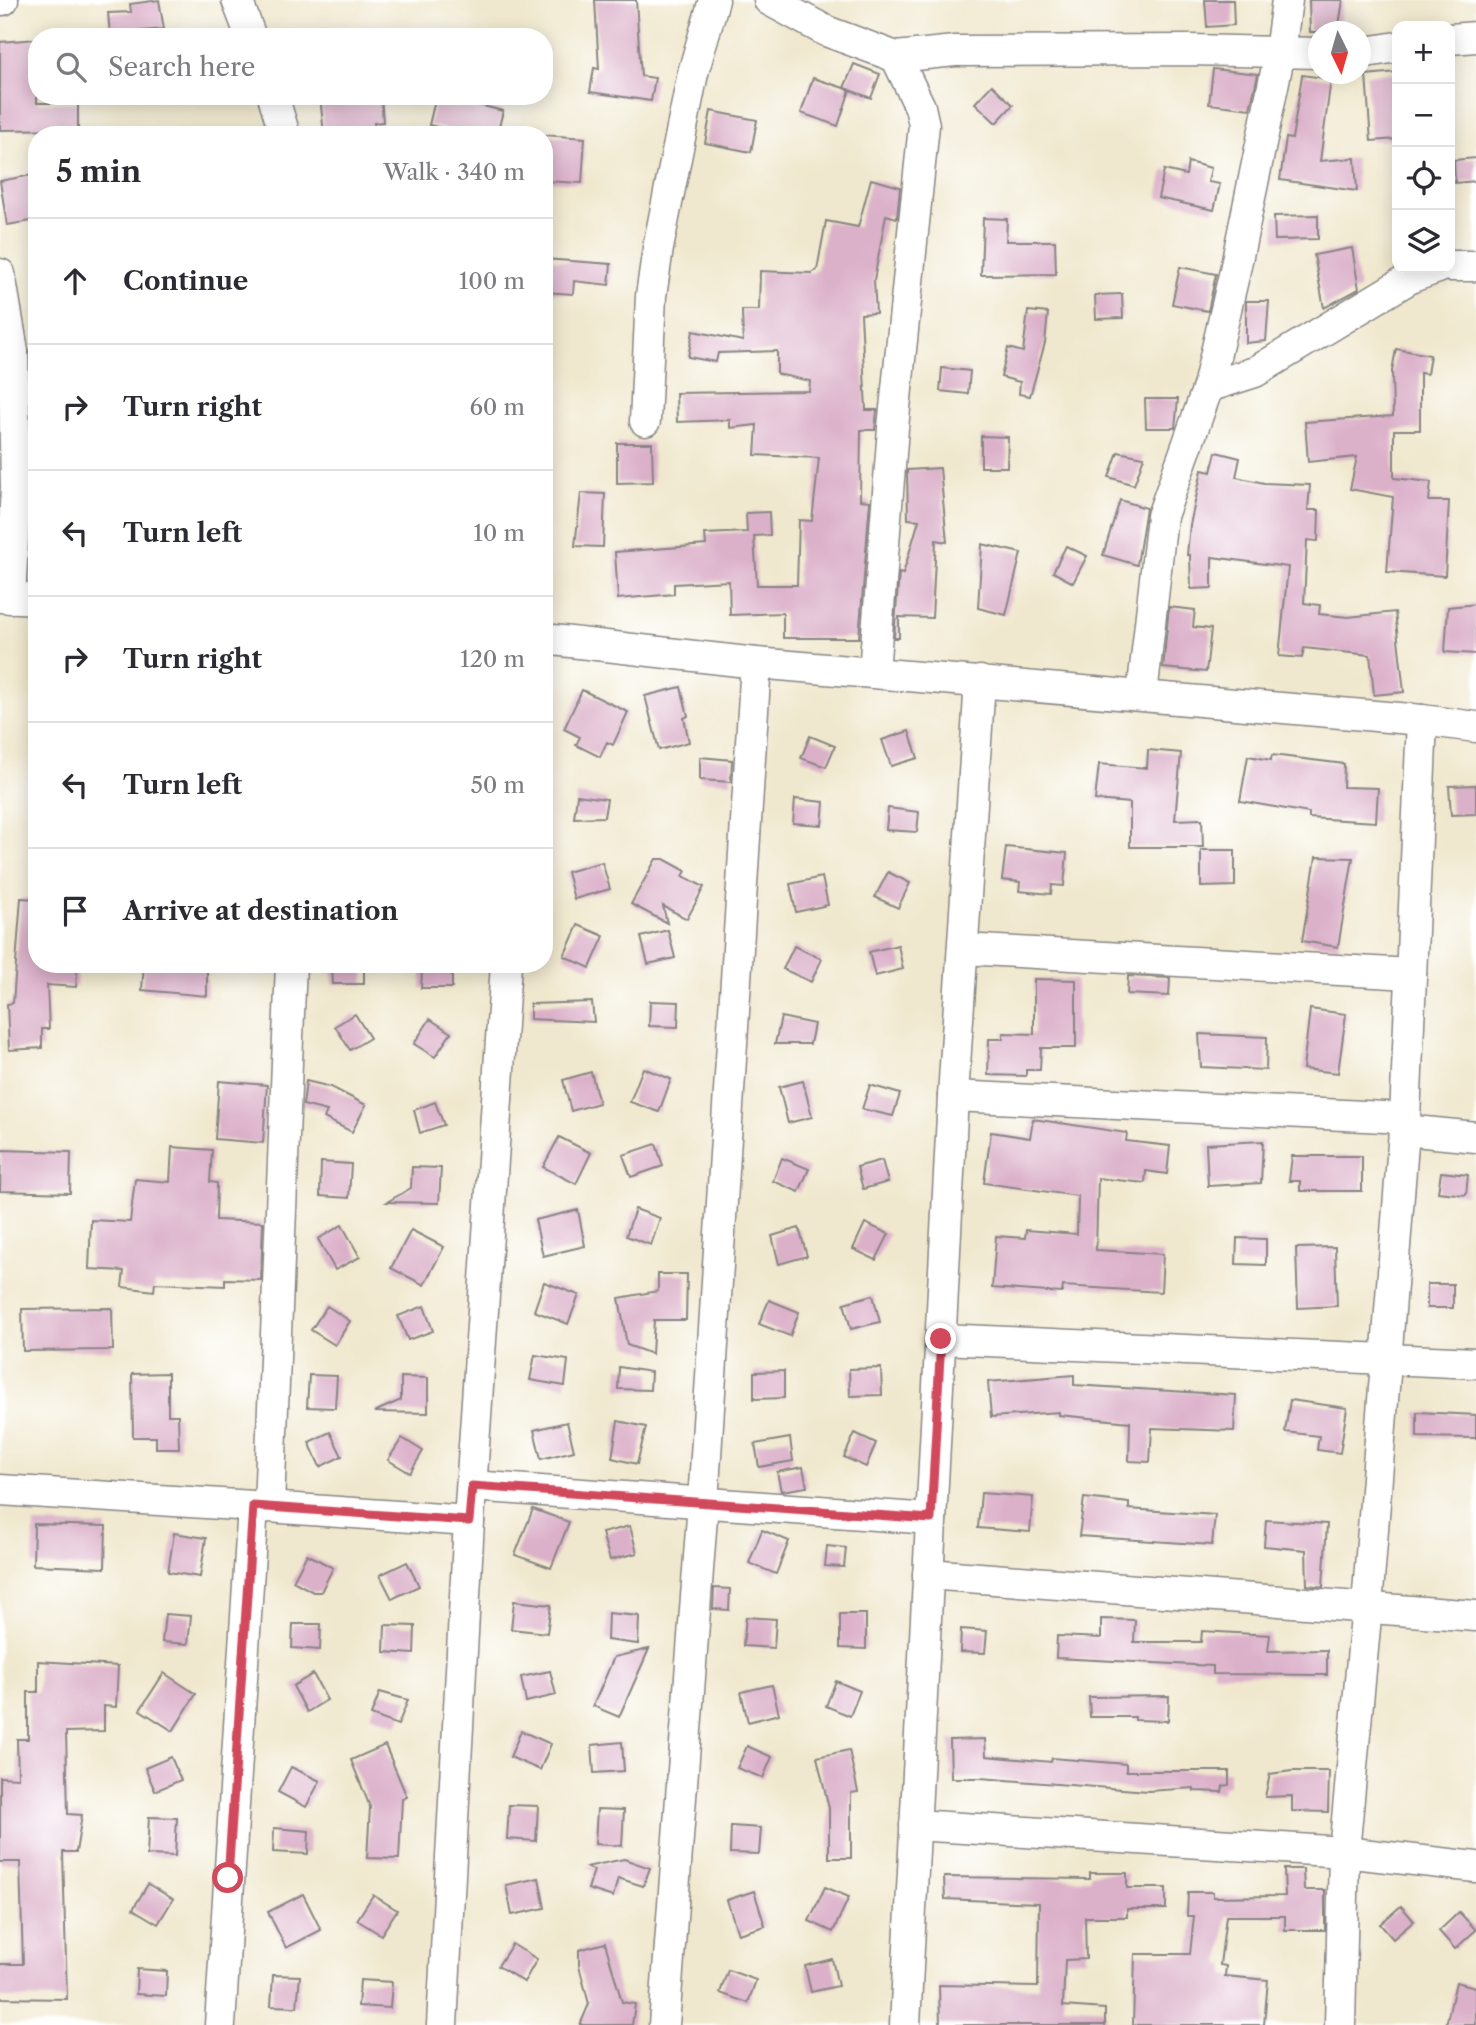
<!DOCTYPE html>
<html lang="en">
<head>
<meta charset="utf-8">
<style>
  body { margin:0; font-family:"Libre Caslon Text",serif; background:#f2f2f3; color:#2b2b33 }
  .controls { position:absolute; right:21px; top:21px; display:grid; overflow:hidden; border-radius:14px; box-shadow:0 4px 18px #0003 }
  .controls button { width:63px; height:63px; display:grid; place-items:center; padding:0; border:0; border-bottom:2px solid #e1e1e2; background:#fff; color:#2b2b33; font:35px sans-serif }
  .compass { position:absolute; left:1308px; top:21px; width:63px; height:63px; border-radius:50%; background:#fff; box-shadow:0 4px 18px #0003; rotate:175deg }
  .stop { position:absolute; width:21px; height:21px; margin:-16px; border:5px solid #d1495b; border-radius:50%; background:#fff }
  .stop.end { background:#d1495b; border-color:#fff; box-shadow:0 2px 7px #0008 }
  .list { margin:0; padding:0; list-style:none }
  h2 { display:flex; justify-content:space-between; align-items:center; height:91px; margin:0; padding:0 28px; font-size:30px }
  h2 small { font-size:23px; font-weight:400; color:#7c7c81 }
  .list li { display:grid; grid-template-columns:46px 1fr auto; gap:21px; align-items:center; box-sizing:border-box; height:126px; padding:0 28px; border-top:2px solid #e1e1e2 }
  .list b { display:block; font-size:26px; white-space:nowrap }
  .list em { font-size:23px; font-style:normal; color:#7c7c81 }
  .icon { flex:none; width:38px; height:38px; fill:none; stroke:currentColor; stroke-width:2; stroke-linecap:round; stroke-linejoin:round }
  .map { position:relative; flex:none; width:1476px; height:2025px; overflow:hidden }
  .search { position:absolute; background:#fff; box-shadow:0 4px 18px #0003; left:28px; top:28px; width:525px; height:77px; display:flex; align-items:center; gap:18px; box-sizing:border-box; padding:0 24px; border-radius:28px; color:#7c7c81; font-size:26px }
  .panel { position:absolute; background:#fff; box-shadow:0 4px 18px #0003; left:28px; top:126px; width:525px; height:847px; border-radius:28px }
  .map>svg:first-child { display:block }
</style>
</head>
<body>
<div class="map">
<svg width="1476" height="2025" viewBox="0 0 1476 2025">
  <rect width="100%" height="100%" fill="#fff"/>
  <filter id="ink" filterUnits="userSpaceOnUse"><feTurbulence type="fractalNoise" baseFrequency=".0143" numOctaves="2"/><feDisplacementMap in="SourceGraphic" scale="14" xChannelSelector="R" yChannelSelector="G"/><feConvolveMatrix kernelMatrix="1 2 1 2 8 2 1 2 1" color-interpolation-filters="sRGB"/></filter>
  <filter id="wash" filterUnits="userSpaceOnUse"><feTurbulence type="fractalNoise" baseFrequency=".00686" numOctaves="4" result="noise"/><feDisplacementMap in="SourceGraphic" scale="28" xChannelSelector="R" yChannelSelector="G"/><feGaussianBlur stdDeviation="1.57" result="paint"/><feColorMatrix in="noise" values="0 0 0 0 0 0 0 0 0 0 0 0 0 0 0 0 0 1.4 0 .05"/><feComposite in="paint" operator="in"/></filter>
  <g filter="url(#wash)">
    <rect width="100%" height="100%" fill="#f0e8ce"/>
    <g id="blocks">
      <g fill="#dbb0c9">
        <path d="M159 0 164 29 110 34 108 13 131 12 130 4Z"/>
        <path d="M595 0H636L641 76 655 78 651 101 590 92 594 68 599 69Z"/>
        <path d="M1205 0H1233L1234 25 1207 27Z"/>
        <path d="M1309 0H1343L1338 32H1310Z"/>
        <path d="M37 39V103H78V129L0 130V42Z"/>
        <path d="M854 64 880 74 871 98 844 88Z"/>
        <path d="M1213 69 1258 74 1250 109 1209 104Z"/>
        <path d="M1397 72V139L1371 141 1366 75Z"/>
        <path d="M1302 75 1331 79 1320 161 1355 158 1357 191 1280 180 1286 138 1292 139Z"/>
        <path d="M813 78 850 90 838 126 801 113Z"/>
        <path d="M992 85 1013 105 996 123 975 103Z"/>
        <path d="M320 96H381L383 122 374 123 375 135H324Z"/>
        <path d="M436 96H464L463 101 503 111 497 135 454 131 429 125Z"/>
        <path d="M711 111 757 120 751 152 705 143Z"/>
        <path d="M544 135 585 138 582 183 544 181Z"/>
        <path d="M1476 158V181L1455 183 1454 160Z"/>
        <path d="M1188 162 1211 168 1208 182 1220 184 1214 210 1158 198 1164 170 1186 175Z"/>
        <path d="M37 174V220L7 225 0 181Z"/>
        <path d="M871 179 900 187 897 218 886 215 874 280 876 313 861 314 866 410H877L875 430H861L860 500 870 501 859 638H783V613L730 615 729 581 674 584V594L618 599 615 552 706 545 705 534 747 532 746 513 769 512 770 535 754 536 757 585H797L799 520 812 521 819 458 755 455 757 425 730 428V420L677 422 676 393 809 391 810 381 777 374V351L718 353 716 362 688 357 693 331 743 341 742 310H759L760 271 811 273 817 270 826 221 858 227Z"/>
        <path d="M1318 215V239L1275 240 1274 216Z"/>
        <path d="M983 218 1007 219 1006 241H1055L1056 274 981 275Z"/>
        <path d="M1352 248 1359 289 1324 308 1314 255Z"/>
        <path d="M544 259 611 264 609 285 574 281 573 294 544 292Z"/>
        <path d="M1180 267 1216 274 1208 311 1172 304Z"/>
        <path d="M1122 294 1123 318 1096 319 1095 295Z"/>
        <path d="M1246 301H1269L1266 341 1246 343Z"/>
        <path d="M1028 311 1048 313 1045 343 1030 396 1019 394 1020 382 1001 377 1008 348 1023 352Z"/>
        <path d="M1396 349 1430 355 1427 374 1420 373V430H1394V478L1431 482 1429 501H1449L1445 576 1387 572 1393 497 1350 489 1357 457 1308 462 1305 422 1393 416 1392 371Z"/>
        <path d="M942 368 970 371 968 394 940 391Z"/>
        <path d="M1145 399H1178L1175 428H1146Z"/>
        <path d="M981 436 1008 437 1007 467H981Z"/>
        <path d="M617 443H652L653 482 617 483Z"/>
        <path d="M1118 452 1144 457 1134 485 1109 477Z"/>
        <path d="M1216 452 1240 458 1236 477 1264 483 1310 485 1308 510H1319L1318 541 1307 540 1304 603 1320 605 1319 614 1348 617 1395 612 1404 692 1374 695 1370 655 1304 648 1302 658 1279 656 1288 567 1212 557V588L1191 589 1190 555H1187L1190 525 1202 470 1211 472Z"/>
        <path d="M940 468 947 542 936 540 932 618 899 617V638H894L899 573 903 574 919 520 908 519 907 470Z"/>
        <path d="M581 493 605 494 603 547 575 546Z"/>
        <path d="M1120 500 1146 508 1137 565 1103 555Z"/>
        <path d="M982 544 1021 553 1006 615 978 608Z"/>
        <path d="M1066 546 1087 556 1073 583 1053 572Z"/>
        <path d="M1476 604V654L1445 652 1448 607Z"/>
        <path d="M1169 607 1195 610 1193 627 1211 629 1206 672 1163 668Z"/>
        <path d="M681 687 688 716 684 718 689 742 659 750 645 696Z"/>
        <path d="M582 690 628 712 613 745 607 742 600 757 576 745 580 737 564 729Z"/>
        <path d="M909 731 918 758 891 766 882 740Z"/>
        <path d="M810 736 835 746 826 767 801 758Z"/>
        <path d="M1148 750 1181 753 1175 820 1202 819 1203 847H1130V803L1095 800 1099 764 1147 768Z"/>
        <path d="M1272 755 1344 764 1343 787 1378 788 1376 822 1309 818V813L1240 801 1248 756 1271 760Z"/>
        <path d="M700 757 732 760 731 782 700 780Z"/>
        <path d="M1476 785V814L1451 815 1449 786Z"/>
        <path d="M577 795 607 799 604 817 574 818Z"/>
        <path d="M795 799 824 802 822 825 793 823Z"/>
        <path d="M888 808 919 812 917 832 886 830Z"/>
        <path d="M1006 847 1067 853 1064 886 1052 885 1051 894 1019 891 1020 882 1002 880Z"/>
        <path d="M1201 850H1235V886L1201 887Z"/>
        <path d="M1316 857 1353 858 1338 947 1302 941Z"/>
        <path d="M656 859H664L686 871 683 876 704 887 687 919 663 906 667 923 631 904Z"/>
        <path d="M602 862 610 889 574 899 567 872Z"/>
        <path d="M888 872 910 883 898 908 875 897Z"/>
        <path d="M822 877 828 905 796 912 790 884Z"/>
        <path d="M21 898 37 899V964H78L76 987 47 985 49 1029H42V1048L9 1050 7 1004 13 1003Z"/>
        <path d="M578 925 604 936 590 968 564 956Z"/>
        <path d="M668 930 675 958 648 964 641 937Z"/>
        <path d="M898 945 903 969 875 976 869 952Z"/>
        <path d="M794 946 822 959 811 982 783 969Z"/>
        <path d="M144 964H207V996L142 990Z"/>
        <path d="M332 964H364V984H333Z"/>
        <path d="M435 964H452V988H421L422 972Z"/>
        <path d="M1128 976 1170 978 1169 996 1127 994Z"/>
        <path d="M1034 979 1076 980V1048H1041L1040 1070H1026V1076L988 1075 989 1039H1003V1033L1034 1034Z"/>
        <path d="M650 1001 679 1002 678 1027 649 1026Z"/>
        <path d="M592 1002 594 1022 530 1019V1004Z"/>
        <path d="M1310 1009 1346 1014 1338 1073 1303 1069Z"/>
        <path d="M355 1014 370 1038 350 1050 335 1026Z"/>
        <path d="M781 1017 814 1024 810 1044H775Z"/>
        <path d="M430 1019 451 1033 435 1057 414 1044Z"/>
        <path d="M1199 1034 1267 1037 1266 1070 1201 1067Z"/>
        <path d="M643 1068 671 1079 659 1112 630 1102Z"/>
        <path d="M591 1072 599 1103 571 1111 563 1080Z"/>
        <path d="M219 1081 267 1085 263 1143 215 1139Z"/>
        <path d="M306 1081 331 1087 366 1105 352 1132 324 1118 327 1111 303 1105Z"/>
        <path d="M803 1081 812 1117 788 1123 779 1087Z"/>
        <path d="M870 1085 900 1094 893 1116 862 1109Z"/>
        <path d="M435 1102 444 1125 420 1133 414 1110Z"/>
        <path d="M1033 1119 1127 1133 1126 1141 1170 1146 1167 1174 1146 1171 1145 1183 1098 1178 1096 1250 1163 1254 1161 1292 1063 1286 1062 1293 992 1288 996 1236 1025 1238 1026 1230 1077 1234 1078 1196 984 1183 991 1132 1030 1138Z"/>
        <path d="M559 1137 591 1153 576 1184 543 1167Z"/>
        <path d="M1263 1141 1261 1183 1208 1186 1206 1144Z"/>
        <path d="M656 1144 663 1166 631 1177 623 1155Z"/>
        <path d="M172 1147 212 1150 210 1182 217 1183 216 1220 263 1222 261 1280 225 1279V1286L155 1283 154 1291 122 1287 124 1271 89 1269 91 1220 130 1222 135 1179 170 1182Z"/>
        <path d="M1 1150 71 1152 70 1193 0 1191Z"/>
        <path d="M1292 1156H1362V1191H1300V1181H1289Z"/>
        <path d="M782 1158 809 1169 799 1192 773 1181Z"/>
        <path d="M882 1160 888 1182 863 1189 857 1167Z"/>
        <path d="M321 1162 351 1164 349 1198 320 1196Z"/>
        <path d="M412 1167 441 1168 439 1203 387 1202 411 1188Z"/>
        <path d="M1441 1172 1468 1175 1466 1195 1438 1192Z"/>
        <path d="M635 1209 660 1218 651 1245 626 1236Z"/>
        <path d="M578 1210 585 1246 543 1256 535 1220Z"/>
        <path d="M865 1223 889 1234 876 1260 853 1249Z"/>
        <path d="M342 1225 360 1257 335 1270 318 1239Z"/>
        <path d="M799 1228 807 1256 779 1264 772 1236Z"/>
        <path d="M411 1230 444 1247 424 1285 391 1268Z"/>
        <path d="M1237 1238 1266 1239V1265L1236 1264Z"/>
        <path d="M1335 1247 1337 1306 1298 1308 1296 1248Z"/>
        <path d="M658 1274H687L686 1320H654L652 1354 627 1345 619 1298 658 1291Z"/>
        <path d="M544 1282 579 1295 568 1324 534 1311Z"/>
        <rect x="1427" y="1284" width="26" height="24"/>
        <path d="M873 1295 880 1322 851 1329 844 1303Z"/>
        <path d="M769 1300 799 1312 790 1336 759 1324Z"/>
        <path d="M327 1306 350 1321 335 1345 311 1330Z"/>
        <path d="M424 1306 433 1331 408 1340 398 1316Z"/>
        <path d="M112 1308 113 1350 23 1351 22 1309Z"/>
        <path d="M535 1355 568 1360 565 1386 530 1380Z"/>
        <path d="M619 1367 651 1372 650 1390 618 1389Z"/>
        <path d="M881 1368 882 1395 850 1396 849 1369Z"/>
        <path d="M784 1371V1398L754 1399V1372Z"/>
        <path d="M168 1373V1415H178L179 1448H156V1437H133L132 1374Z"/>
        <path d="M309 1375 337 1376 335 1408 307 1407Z"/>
        <path d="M1074 1375V1385L1236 1395 1234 1431 1152 1428 1150 1462 1129 1461 1130 1422 1059 1415V1412L991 1417 988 1382Z"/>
        <path d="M401 1377 428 1378V1413L374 1412 401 1400Z"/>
        <path d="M1290 1400 1347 1408 1340 1453 1317 1450 1319 1436 1285 1432Z"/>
        <path d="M1417 1412 1476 1415V1438L1417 1437Z"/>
        <path d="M618 1421 646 1427 637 1464 612 1458Z"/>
        <path d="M567 1422 574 1451 541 1459 534 1430Z"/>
        <path d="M330 1432 342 1456 320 1467 309 1442Z"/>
        <path d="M855 1433 876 1443 866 1467 844 1457Z"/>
        <path d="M402 1438 423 1451 410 1473 388 1460Z"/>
        <path d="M790 1438 793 1461 759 1467 755 1444Z"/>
        <path d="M803 1467 807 1487 781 1491 777 1472Z"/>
        <path d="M981 1493 1033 1497 1030 1532 978 1528Z"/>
        <path d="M1084 1498 1129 1503V1509L1215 1515 1212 1545 1079 1536Z"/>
        <path d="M533 1509 569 1522 551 1568 515 1555Z"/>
        <path d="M1266 1520 1327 1524 1323 1587 1307 1585 1306 1550 1264 1546Z"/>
        <path d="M34 1524 106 1526 105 1568 33 1565Z"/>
        <path d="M630 1526 637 1553 610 1560 602 1533Z"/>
        <path d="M762 1530 789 1541 776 1574 749 1563Z"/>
        <path d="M174 1533 206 1538 200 1577 168 1572Z"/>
        <path d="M827 1546 846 1548 844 1567 825 1566Z"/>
        <path d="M307 1554 333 1568 321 1592H313L293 1581Z"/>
        <path d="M407 1562 419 1586 392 1599 380 1575Z"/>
        <path d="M714 1588 730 1589 729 1610 713 1609Z"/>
        <path d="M514 1601 551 1605 547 1633 511 1629Z"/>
        <path d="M608 1613 639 1616 638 1644 607 1640Z"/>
        <path d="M165 1614 191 1616 188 1644 162 1642Z"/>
        <path d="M840 1614H866V1649L840 1648Z"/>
        <path d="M746 1617 776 1619 774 1648 743 1646Z"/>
        <path d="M1101 1619 1135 1620 1134 1642H1201L1202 1631 1270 1635 1268 1651 1327 1650V1675L1213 1674V1666L1056 1658 1057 1636 1101 1638Z"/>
        <path d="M293 1624H321L320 1650 292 1648Z"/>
        <path d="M385 1625 415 1626 414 1654 384 1652Z"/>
        <path d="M961 1629 987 1631 985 1653 960 1652Z"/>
        <path d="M649 1649 619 1717 593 1706 614 1657Z"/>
        <path d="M38 1661 118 1666 116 1707 104 1706V1731L66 1732 68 1814 82 1815 76 1852H63L67 1999 0 1998V1964H23L20 1862H0V1777L18 1778 17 1739H28V1692H38Z"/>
        <path d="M550 1671 556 1695 526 1702 521 1677Z"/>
        <path d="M164 1673 196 1694 173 1731 140 1710Z"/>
        <path d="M313 1674 327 1700 307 1712 293 1686Z"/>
        <path d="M836 1681 860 1691 850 1716 826 1706Z"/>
        <path d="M772 1685 779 1714 748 1722 741 1692Z"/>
        <path d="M380 1692 408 1700 398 1725 371 1715Z"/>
        <path d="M1169 1696 1168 1721 1135 1720V1717H1090L1089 1697Z"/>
        <path d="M521 1731 551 1744 540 1770 510 1757Z"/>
        <path d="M985 1739 986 1756 1051 1762 1052 1758 1126 1764V1771H1229V1785L1223 1786 1222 1792 1194 1791V1788L1148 1791 980 1778H951L950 1740Z"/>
        <path d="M622 1742 624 1771 594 1773 592 1745Z"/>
        <path d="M385 1745 407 1797 402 1799 399 1859 367 1858 370 1807 351 1760Z"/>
        <path d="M747 1746 772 1757 763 1778 737 1768Z"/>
        <path d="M849 1750 858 1792 851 1793V1858H829V1808L817 1757Z"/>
        <path d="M171 1757 181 1780 155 1791 145 1768Z"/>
        <path d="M291 1767 320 1781 306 1807 278 1792Z"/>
        <path d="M1292 1771H1329L1328 1812 1292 1811V1796L1265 1797 1270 1774Z"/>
        <path d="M509 1805 538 1806 536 1841 507 1839Z"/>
        <path d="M597 1809 624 1810 622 1846 595 1844Z"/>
        <path d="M149 1817 177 1818 175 1856 147 1855Z"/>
        <path d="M731 1826 761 1828 759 1854 730 1853Z"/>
        <path d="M274 1828 309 1831 308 1854 273 1852Z"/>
        <path d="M624 1859 650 1868 643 1886 618 1878 613 1897 588 1889 594 1870 586 1867Z"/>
        <path d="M1284 1869H1303L1304 1890H1325V1930H1285V1916H1226L1220 1965 1226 1966 1225 1976 1268 1980 1264 2025H1133L1135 1954H1190L1194 1916H1187L1188 1892H1213V1897L1285 1896Z"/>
        <path d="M1090 1873H1127V1888H1166V1909H1127V1917H1085L1086 1959 1065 1960 1063 2006 1105 2009V2025H940L939 1985 1038 1987 1039 1903 945 1899 944 1877 1090 1879Z"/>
        <path d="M539 1878 545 1908 512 1915 506 1885Z"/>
        <path d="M148 1884 173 1899 158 1924 133 1909Z"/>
        <path d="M825 1887 849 1897 833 1932 809 1921Z"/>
        <path d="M754 1891 765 1926 738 1934 727 1900Z"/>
        <path d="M303 1894 321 1930 286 1948 268 1912Z"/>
        <path d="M373 1895 397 1910 381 1935 357 1920Z"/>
        <path d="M1401 1906 1414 1921 1393 1939 1380 1924Z"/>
        <path d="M1459 1912 1476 1930 1455 1949 1439 1931Z"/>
        <path d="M605 1943 622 2002 635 2004 632 2025H580L589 2004 579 1966V1950Z"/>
        <path d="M512 1944 537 1959 524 1982 498 1966Z"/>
        <path d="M832 1959 838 1986 811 1992 805 1966Z"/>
        <path d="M137 1969 167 1971 166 1996 136 1994Z"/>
        <path d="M728 1970 756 1980 748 2003 720 1993Z"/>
        <path d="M273 1975 300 1976 297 2007 271 2006Z"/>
        <path d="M360 1980 392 1982 390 2008 358 2006Z"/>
        <path d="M1456 1982 1476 1987V2025H1446Z"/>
      </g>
    </g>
  </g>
  <g filter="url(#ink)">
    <use href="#blocks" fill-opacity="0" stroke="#898584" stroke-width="2"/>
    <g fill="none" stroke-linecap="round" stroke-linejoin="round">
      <defs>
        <g id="street">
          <path d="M0 0H3"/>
          <path d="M237 0 251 37"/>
          <path d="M769 0 826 31 896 57 955 51 1190 50 1318 53"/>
          <path d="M1450 39 1476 37"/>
          <path d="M1360 53 1397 47"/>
          <path d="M273 96 285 135"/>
          <path d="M1450 266H1476"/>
          <path d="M0 274 13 351 16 487 10 598"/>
          <path d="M1208 387 1255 372 1412 277 1438 268"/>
          <path d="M645 421 651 296 658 248 693 73 714 0"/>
          <path d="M0 597 37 599"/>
          <path d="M544 639 756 663 1422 720 1476 727"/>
          <path d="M874 672 893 428 924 125 920 107 896 57"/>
          <path d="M1142 695 1162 516 1208 387 1234 275 1280 52 1287 0"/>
          <path d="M963 949 1411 974"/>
          <path d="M953 1096 1405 1118"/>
          <path d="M1404 1130 1476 1137"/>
          <path d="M941 1339 1476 1363"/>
          <path d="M472 1486 931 1519"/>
          <path d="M0 1490 253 1506"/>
          <path d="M269 1506 291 964"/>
          <path d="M928 1574 1476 1616"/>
          <path d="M915 1825 1344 1852 1476 1867"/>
          <path d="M220 2025 253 1506 469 1521"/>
          <path d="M442 2025 469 1521 506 964"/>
          <path d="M664 2025 703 1503 756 663"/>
          <path d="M905 2025 953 1096 980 681"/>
          <path d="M1340 2025 1344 1852 1367 1606 1405 1118 1422 720"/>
        </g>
      </defs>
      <use href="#street" stroke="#898584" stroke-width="33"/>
      <use href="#street" stroke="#fff" stroke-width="30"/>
    </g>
  </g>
  <g fill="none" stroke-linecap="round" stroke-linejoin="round" filter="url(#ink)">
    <path stroke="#d1495b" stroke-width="9" d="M228 1878 253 1506 469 1521 472 1486 931 1519 941 1339"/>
  </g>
</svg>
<div class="controls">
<button>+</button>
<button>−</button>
<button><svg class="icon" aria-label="locate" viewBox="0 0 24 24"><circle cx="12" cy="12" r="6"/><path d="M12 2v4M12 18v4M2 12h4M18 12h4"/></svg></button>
<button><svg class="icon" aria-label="layers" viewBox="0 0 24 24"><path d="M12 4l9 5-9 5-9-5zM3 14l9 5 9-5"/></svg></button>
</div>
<svg class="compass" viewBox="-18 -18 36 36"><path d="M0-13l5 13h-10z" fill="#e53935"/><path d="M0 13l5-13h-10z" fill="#7c7c81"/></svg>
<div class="stop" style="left:228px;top:1878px"></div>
<div class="stop end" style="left:941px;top:1339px"></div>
<div class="search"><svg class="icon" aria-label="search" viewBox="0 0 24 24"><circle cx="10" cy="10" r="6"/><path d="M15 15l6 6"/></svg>Search here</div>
<section class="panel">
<h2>5 min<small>Walk · 340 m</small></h2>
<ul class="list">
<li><svg class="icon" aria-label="ahead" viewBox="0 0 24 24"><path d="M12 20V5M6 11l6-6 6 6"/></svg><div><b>Continue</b></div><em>100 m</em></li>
<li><svg class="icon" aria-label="right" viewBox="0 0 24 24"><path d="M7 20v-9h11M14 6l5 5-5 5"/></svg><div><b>Turn right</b></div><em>60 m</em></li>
<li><svg class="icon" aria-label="left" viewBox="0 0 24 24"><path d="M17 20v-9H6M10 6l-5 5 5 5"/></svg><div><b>Turn left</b></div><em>10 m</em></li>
<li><svg class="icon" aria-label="right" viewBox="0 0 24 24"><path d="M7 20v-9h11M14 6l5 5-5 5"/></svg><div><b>Turn right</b></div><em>120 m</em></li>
<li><svg class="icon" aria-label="left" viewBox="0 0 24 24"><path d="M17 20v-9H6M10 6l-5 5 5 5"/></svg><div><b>Turn left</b></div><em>50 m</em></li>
<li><svg class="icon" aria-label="arrive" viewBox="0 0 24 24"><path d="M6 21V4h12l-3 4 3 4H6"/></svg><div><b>Arrive at destination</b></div></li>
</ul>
</section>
</div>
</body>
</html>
